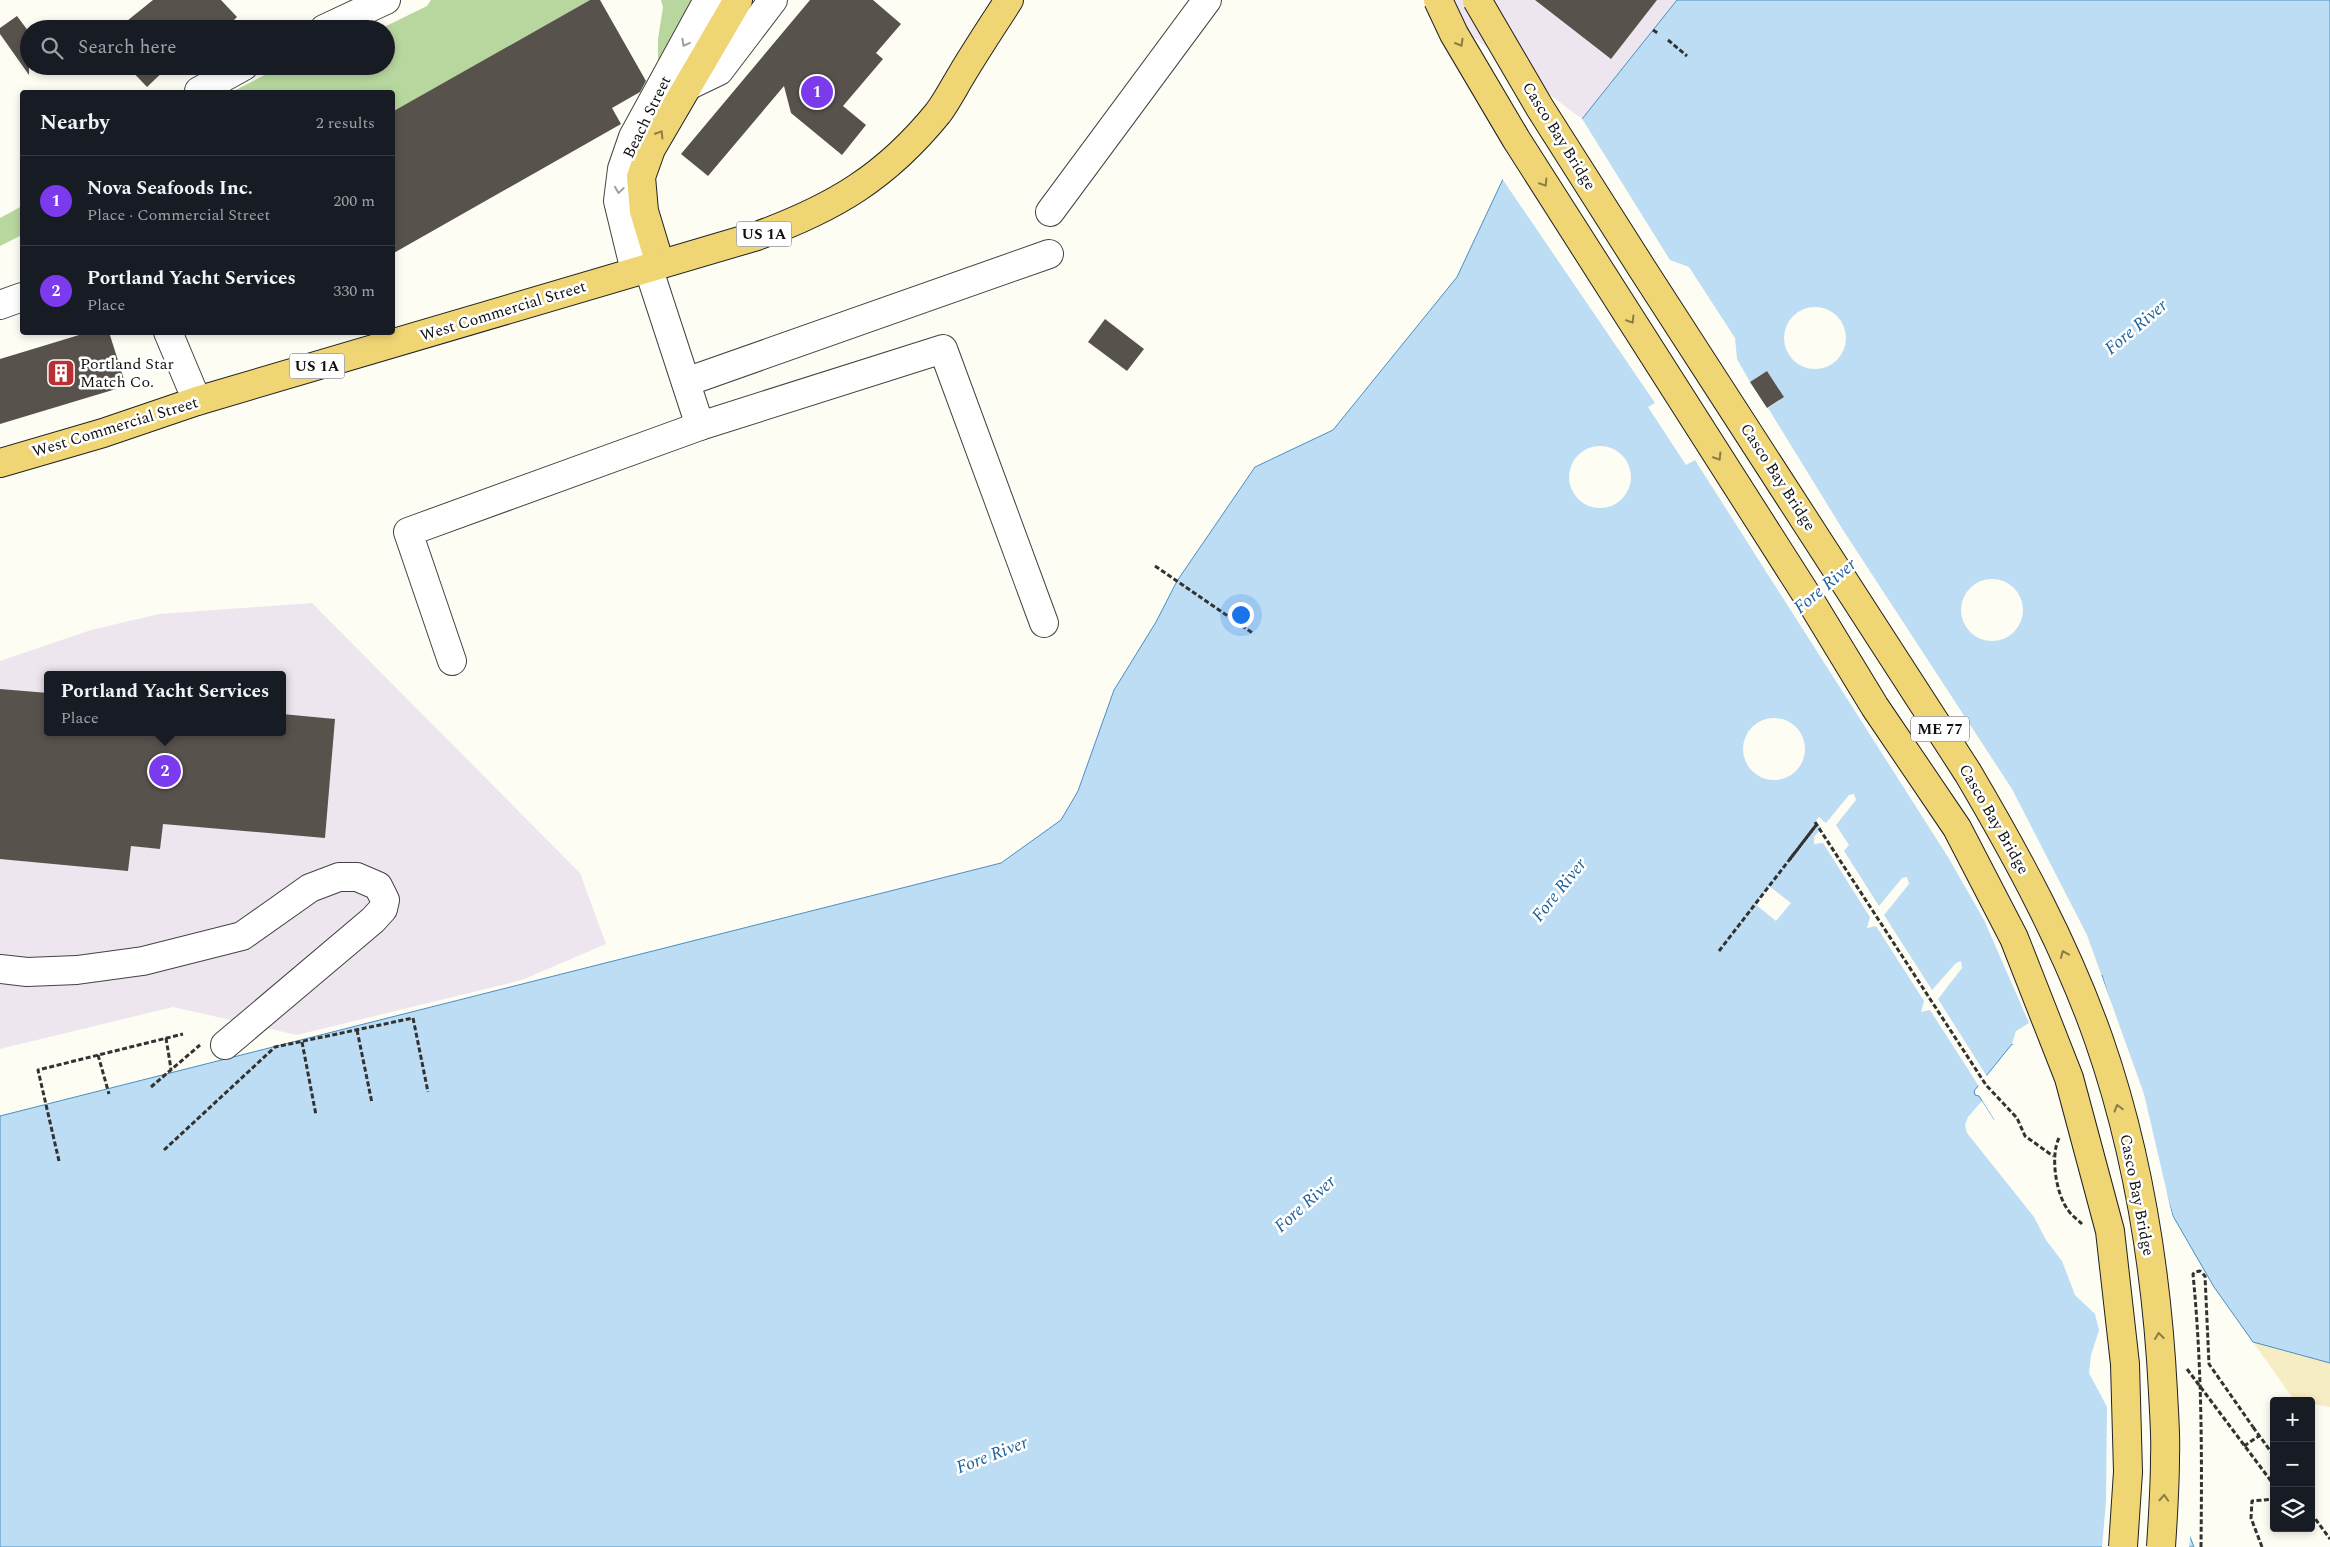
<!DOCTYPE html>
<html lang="en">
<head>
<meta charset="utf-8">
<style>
  body { margin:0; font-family:Spectral,serif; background:#20242c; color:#f1f3f6 }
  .controls { position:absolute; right:15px; bottom:15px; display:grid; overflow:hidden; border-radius:5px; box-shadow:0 2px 8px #0003 }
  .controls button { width:45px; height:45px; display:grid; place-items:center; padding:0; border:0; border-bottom:1px solid #363941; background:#171b24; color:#f1f3f6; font:25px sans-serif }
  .you { position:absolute; left:1240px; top:614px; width:18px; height:18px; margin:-12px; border:4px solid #fff; border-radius:50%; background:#1a73e8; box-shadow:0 0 0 8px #1a73e833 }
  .badge { display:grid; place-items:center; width:32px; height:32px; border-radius:50%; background:#7c3aed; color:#fff; font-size:16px; font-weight:700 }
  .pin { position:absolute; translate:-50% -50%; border:2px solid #fff; box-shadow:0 1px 5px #0006 }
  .popup { position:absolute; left:44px; top:671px; width:242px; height:65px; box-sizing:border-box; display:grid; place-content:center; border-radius:5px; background:#171b24; filter:drop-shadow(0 1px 4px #0005); font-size:16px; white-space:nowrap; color:#9ea1a6 }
  .popup b { font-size:19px; color:#f1f3f6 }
  .popup::after { content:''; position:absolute; left:50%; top:100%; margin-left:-10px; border:10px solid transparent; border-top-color:#171b24 }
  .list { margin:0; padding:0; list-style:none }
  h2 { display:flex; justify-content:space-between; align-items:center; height:65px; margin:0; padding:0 20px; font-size:21px }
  h2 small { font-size:16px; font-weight:400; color:#9ea1a6 }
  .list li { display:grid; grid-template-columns:32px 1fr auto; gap:15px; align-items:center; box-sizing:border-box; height:90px; padding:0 20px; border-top:1px solid #363941 }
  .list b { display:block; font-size:19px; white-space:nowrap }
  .list p { margin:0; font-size:16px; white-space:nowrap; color:#9ea1a6 }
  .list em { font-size:16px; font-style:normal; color:#9ea1a6 }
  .icon { flex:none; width:28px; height:28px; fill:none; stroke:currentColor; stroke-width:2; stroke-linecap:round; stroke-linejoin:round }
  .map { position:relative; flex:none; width:2330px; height:1547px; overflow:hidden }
  .search { position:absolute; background:#171b24; box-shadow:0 2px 8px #0003; left:20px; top:20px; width:375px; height:55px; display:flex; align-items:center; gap:12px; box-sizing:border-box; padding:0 18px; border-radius:28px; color:#9ea1a6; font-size:19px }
  .panel { position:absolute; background:#171b24; box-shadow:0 2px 8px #0003; left:20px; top:90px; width:375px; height:245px; border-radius:5px }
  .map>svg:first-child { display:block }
</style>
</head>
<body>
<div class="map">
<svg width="2330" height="1547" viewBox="0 0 2330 1547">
  <rect width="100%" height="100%" fill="#fefdf4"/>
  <g fill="#ede6ee" fill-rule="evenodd">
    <path d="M1424 0H1677L1582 119Z"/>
    <path d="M312 603 580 873 606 944 522 980 297 1035 173 1007 0 1049V661L91 630 159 614ZM48 675H282V732H48Z"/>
  </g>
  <g fill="#b7d79f">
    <path d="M431 0H590L393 112 392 92H232L282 66H386V29H380L427 6Z"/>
    <path d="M661 0H695L658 69V39L663 7Z"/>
    <path d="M22 206V235L0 246V218Z"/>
  </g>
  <path fill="#f7edc4" d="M2255 1310 2330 1335V1407L2311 1404V1401L2294 1400 2253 1342Z"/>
  <path fill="#bcddf3" stroke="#488fc5" d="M1677 0H2330V1363L2253 1342 2214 1287 2173 1216 2102 975 2018 1044H2012L1974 1091 1975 1095 1979 1096 1994 1120 1989 1124 2087 1270 2194 1547H0V1116L1001 863 1061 820 1078 791 1114 690 1156 622 1177 581 1255 467 1333 430 1457 277 1503 179 1582 119Z"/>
  <g fill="#fefdf4">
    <path d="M1581 117 1670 260 1689 267 1735 338 1737 359 1750 382 1767 371 1784 397 1768 408 1843 530 2012 789 2087 935 2144 1094 2174 1223 2100 979 2019 1046 2012 1044 2016 1031 2029 1023 1984 920 1948 857 1695 460 1686 465 1648 407 1655 403 1501 177Z"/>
    <circle cx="1815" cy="338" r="31"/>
    <circle cx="1600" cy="477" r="31"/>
    <circle cx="1992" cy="610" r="31"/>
    <circle cx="1774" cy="749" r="31"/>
    <path d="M1854 794 1856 800 1836 825 1849 845 1844 851 1879 906 1902 878 1907 877 1909 884 1884 915 1932 990 1956 963 1961 961 1962 968 1938 999 1988 1078 1980 1088 1930 1010 1921 1012 1924 1001 1876 926 1867 928 1870 917 1823 843 1814 844V837L1822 828 1815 822 1819 817 1826 823 1849 795Z"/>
    <path d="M1769 886 1791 903 1776 921 1755 904Z"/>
    <path d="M1982 1101 1994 1120 1996 1119 1992 1125 2093 1277 2191 1532 2189 1547H2102L2106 1502 2107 1407 2089 1373 2091 1355 2099 1330 2095 1314 2075 1295 2062 1261 2046 1240 2034 1217 1967 1133 1965 1125 1968 1117Z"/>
  </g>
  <g fill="#58524d">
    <path d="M153 0H221L237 17 225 29H117Z"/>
    <path d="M590 0H600L646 81 640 92 612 108 621 124 392 254V112Z"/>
    <path d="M810 0H873L901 24 876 53 883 59 843 106 866 125 842 155 791 113 784 86 708 176 681 154Z"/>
    <path d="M1535 0H1657L1611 59Z"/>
    <path d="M17 16 29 32V75L0 34V28Z"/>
    <path d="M127 66H169L147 87Z"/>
    <path d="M1105 319 1144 349 1127 371 1088 342Z"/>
    <path d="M89 332H109L126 386 0 424V359Z"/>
    <path d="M1767 371 1784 397 1767 408 1750 382Z"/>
    <path d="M0 689 48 693V732H282V714L335 719 325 838 163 824 160 849 131 846 128 871 0 859Z"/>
  </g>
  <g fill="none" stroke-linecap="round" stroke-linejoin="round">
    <defs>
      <g id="minor">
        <path d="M324 29 386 0"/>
        <path d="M690 85 719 71 773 0"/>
        <path d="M199 91 244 66"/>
        <path d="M1050 212 1207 0"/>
        <path d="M648 267 700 426 943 349 1044 623"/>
        <path d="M635 271 618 201 622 169 633 137 708 0"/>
        <path d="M0 305 22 297"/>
        <path d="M168 332 197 401"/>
        <path d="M686 382 1049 254"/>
        <path d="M452 661 408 532 700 426"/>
        <path d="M0 969 27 972 77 970 143 961 242 936 310 888 339 877H357L378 886 385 900 383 909 373 920 225 1045"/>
      </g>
      <g id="major">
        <path d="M660 264 644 211 641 177 651 149 738 0"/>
        <path d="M0 463 103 433 197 401 757 236C834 208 886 177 938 113 947 101 954 87 962 74 977 49 993 25 1009 0"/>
      </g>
    </defs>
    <use href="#minor" stroke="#434343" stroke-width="30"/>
    <use href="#major" stroke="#212121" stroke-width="30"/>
    <g stroke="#323232" stroke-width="3" stroke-dasharray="5 2.5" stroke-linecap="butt">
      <path d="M1653 30 1659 34"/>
      <path d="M1668 40 1687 56"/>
      <path d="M1155 566 1254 634"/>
      <path d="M1815 822 1986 1085 2017 1118 2025 1136 2053 1156"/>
      <path d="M1719 951 1817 824"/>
      <path d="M357 1030 372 1103"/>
      <path d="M166 1038 171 1069"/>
      <path d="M302 1042 316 1115"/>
      <path d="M98 1055 109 1094"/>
      <path d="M151 1087 200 1045"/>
      <path d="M2059 1138C2050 1156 2056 1194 2068 1210 2072 1216 2078 1220 2082 1224"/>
      <path d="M164 1150 275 1047 413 1018 428 1092"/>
      <path d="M59 1161 38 1070 183 1034"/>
      <path d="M2187 1369 2274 1485"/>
      <path d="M2253 1427 2274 1456"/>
      <path d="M2244 1446 2259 1436"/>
      <path d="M2311 1513 2330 1539"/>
      <path d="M2262 1547 2251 1518 2252 1501 2274 1499"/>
    </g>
    <use href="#minor" stroke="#fff" stroke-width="28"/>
    <use href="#major" stroke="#efd573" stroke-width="28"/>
    <defs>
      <g id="major-bridge">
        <path d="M1438 0 1454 34 1516 139 1813 605 1875 707 1957 828 2014 938 2069 1078 2110 1231 2125 1364 2128 1472 2123 1547"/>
        <path d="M1477 0 1540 108 1643 270 1968 773C2018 858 2066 946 2099 1040 2138 1152 2157 1274 2163 1392 2164 1414 2166 1436 2165 1457 2165 1487 2163 1517 2161 1547"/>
      </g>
    </defs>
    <use href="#major-bridge" stroke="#212121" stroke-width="30" stroke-linecap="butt"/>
    <g stroke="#323232" stroke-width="3" stroke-dasharray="5 2.5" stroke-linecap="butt">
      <path d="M1790 859 1817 824"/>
      <path d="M2201 1547C2202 1454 2202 1367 2193 1274L2195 1272 2200 1271 2205 1276 2209 1364 2253 1427"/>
    </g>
    <use href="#major-bridge" stroke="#efd573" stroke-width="28"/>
  </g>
  <defs><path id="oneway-chevron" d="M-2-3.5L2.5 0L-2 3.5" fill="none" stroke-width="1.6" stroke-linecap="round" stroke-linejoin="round" transform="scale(1.25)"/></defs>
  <g stroke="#9f9f9f">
    <use href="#oneway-chevron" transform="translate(685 43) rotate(119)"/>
    <use href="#oneway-chevron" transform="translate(619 190) rotate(98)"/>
  </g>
  <g stroke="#8b7c46">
    <use href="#oneway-chevron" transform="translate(1460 43) rotate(60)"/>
    <use href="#oneway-chevron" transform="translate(660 134) rotate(-58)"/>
    <use href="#oneway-chevron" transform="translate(1544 183) rotate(58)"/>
    <use href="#oneway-chevron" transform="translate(1631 320) rotate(58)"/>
    <use href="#oneway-chevron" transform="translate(1718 457) rotate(58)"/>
    <use href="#oneway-chevron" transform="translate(2064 954) rotate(-112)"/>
    <use href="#oneway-chevron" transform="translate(2118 1108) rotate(-106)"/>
    <use href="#oneway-chevron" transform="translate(2159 1336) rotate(-97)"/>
    <use href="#oneway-chevron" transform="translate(2164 1498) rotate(-87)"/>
  </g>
  <defs>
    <symbol id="building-square" viewBox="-11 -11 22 22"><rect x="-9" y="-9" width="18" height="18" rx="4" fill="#b83033" stroke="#fff"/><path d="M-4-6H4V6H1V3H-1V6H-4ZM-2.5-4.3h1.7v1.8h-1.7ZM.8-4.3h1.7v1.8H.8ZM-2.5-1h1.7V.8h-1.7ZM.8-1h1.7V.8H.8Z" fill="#fff"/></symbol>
  </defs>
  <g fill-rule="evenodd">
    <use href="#building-square" x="45" y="357" width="32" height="32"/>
  </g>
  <g text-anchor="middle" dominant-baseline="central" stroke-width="5" stroke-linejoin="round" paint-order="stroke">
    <g fill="#fff" stroke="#585858" stroke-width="1">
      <rect x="736.5" y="221.5" width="55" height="25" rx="4"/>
      <rect x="289.5" y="353.5" width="55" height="25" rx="4"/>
      <rect x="1911" y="716.5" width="58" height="25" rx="4"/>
    </g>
    <g font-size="15" font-weight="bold" fill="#101010">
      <text x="764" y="234">US 1A</text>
      <text x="317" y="366">US 1A</text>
      <text x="1940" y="729">ME 77</text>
    </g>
    <g font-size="16" fill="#101010" stroke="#fff">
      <text transform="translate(647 117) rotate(-64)">Beach Street</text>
      <text transform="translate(1559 136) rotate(58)">Casco Bay Bridge</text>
      <text transform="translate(503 311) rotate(-17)">West Commercial Street</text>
      <text transform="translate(115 427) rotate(-17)">West Commercial Street</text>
      <text transform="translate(1778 477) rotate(57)">Casco Bay Bridge</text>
      <text transform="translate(1994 819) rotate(60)">Casco Bay Bridge</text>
      <text transform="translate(2137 1195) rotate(79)">Casco Bay Bridge</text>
    </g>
    <g font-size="16" fill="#101010" stroke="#fff" text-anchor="start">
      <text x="80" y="364">Portland Star<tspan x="80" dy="18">Match Co.</tspan></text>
    </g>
    <g font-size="18" font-style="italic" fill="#20629b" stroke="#fff">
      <text transform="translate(2136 327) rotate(-40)">Fore River</text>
      <text transform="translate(1825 586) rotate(-40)">Fore River</text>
      <text transform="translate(1559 890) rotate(-51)">Fore River</text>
      <text transform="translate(1305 1204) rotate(-42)">Fore River</text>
      <text transform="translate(992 1455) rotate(-21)">Fore River</text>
    </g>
  </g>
</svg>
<div class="controls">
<button>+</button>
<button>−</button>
<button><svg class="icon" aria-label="layers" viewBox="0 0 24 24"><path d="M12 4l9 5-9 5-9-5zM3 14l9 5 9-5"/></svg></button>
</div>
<div class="you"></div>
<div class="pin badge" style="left:817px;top:92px">1</div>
<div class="pin badge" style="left:165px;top:771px">2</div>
<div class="popup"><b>Portland Yacht Services</b>Place</div>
<div class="search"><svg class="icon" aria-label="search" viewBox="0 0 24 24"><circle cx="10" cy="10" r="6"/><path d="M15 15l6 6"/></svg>Search here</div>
<section class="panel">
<h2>Nearby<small>2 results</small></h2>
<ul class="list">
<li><span class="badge">1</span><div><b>Nova Seafoods Inc.</b><p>Place · Commercial Street</p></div><em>200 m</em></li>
<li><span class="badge">2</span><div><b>Portland Yacht Services</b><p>Place</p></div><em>330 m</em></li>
</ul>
</section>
</div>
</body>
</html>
